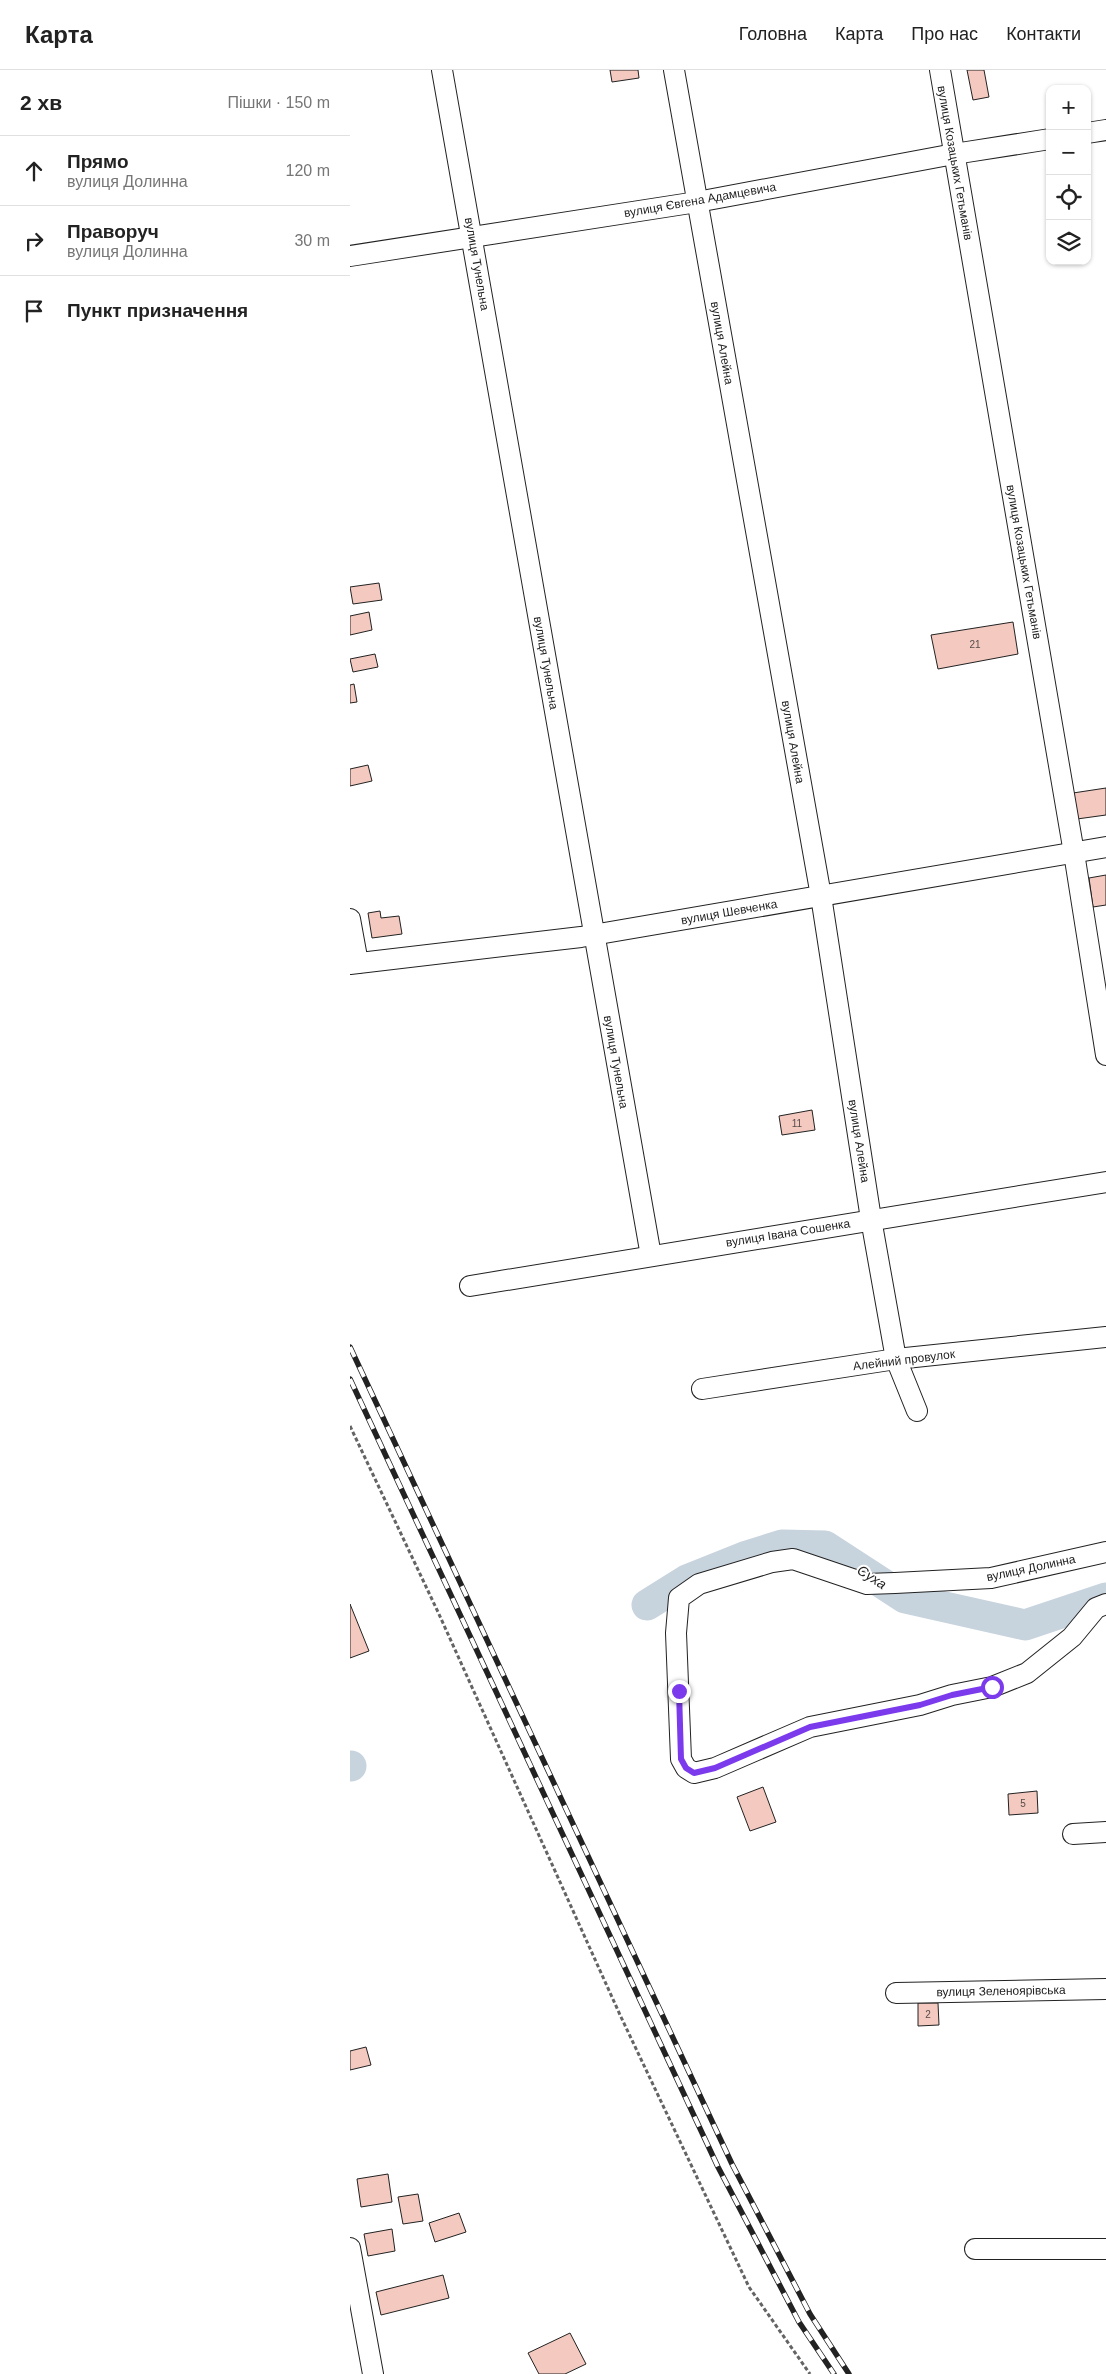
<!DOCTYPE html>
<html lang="uk">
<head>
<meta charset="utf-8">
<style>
  body { margin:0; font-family:Arial,sans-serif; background:#f6f6f6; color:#222 }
  .controls { position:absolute; right:15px; top:15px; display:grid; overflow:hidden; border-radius:10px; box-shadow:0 1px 4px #0004 }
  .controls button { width:45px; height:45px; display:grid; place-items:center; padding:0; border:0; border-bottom:1px solid #e0e0e0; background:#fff; color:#222; font:25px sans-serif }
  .stop { position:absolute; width:15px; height:15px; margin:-11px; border:4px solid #7c3aed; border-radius:50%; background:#fff }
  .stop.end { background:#7c3aed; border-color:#fff; box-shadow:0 1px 5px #0008 }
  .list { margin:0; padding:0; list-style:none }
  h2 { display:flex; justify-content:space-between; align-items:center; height:65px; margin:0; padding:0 20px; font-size:21px }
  h2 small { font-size:16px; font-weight:400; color:#767676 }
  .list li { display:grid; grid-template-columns:32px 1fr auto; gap:15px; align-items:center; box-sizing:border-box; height:70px; padding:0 20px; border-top:1px solid #e0e0e0 }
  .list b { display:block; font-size:19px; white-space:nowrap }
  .list p { margin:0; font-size:16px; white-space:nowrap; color:#767676 }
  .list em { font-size:16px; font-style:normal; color:#767676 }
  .icon { flex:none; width:28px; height:28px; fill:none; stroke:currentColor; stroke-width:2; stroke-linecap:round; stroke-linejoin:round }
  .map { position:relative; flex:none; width:756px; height:2304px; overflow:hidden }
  header { display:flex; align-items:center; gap:30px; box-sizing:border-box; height:70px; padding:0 25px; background:#fff; border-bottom:1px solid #e0e0e0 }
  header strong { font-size:24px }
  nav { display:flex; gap:28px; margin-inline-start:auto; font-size:18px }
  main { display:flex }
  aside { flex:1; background:#fff }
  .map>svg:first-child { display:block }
</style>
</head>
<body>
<header>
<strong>Карта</strong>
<nav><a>Головна</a><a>Карта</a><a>Про нас</a><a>Контакти</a></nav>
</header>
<main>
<aside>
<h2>2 хв<small>Пішки · 150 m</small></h2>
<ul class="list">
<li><svg class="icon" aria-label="ahead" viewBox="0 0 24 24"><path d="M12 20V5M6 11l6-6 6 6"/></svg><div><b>Прямо</b><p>вулиця Долинна</p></div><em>120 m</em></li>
<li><svg class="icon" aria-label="right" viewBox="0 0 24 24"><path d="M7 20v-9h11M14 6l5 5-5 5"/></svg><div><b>Праворуч</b><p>вулиця Долинна</p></div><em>30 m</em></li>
<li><svg class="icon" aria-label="arrive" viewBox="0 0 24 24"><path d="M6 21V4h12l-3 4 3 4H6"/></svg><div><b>Пункт призначення</b></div></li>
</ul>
</aside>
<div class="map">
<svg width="756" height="2304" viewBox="0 0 756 2304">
  <rect width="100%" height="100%" fill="#fff"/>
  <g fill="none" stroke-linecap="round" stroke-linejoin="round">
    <g stroke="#c7d3dd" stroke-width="31">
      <path d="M297 1535 337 1510 397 1486 432 1475 475 1476 555 1528 675 1555 756 1528"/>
      <path d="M0 1696H1"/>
    </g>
  </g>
  <g fill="#f3c9c0" stroke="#222">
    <path d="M260 0H288L289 8 262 12Z"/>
    <path d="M617 0H634L639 27 623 30Z"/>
    <path d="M29 513 32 530 3 534 0 517Z"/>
    <path d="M19 542 22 560 0 565V546Z"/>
    <path d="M663 552 668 584 588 599 581 565Z"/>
    <path d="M25 584 28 597 3 602 0 589Z"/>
    <path d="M4 614 7 632 0 633V615Z"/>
    <path d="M18 695 22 711 0 716V699Z"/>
    <path d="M756 718V745L727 749 723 723Z"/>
    <path d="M756 805V835L743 837 739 808Z"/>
    <path d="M30 841 31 848 49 846 52 864 22 868 18 843Z"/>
    <path d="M462 1040 465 1060 432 1065 429 1046Z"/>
    <path d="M0 1534 19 1581 0 1588Z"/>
    <path d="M413 1717 426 1752 400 1761 387 1727Z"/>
    <path d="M687 1721 688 1743 659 1745 658 1724Z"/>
    <path d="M568 1933H588L589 1955 568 1956Z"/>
    <path d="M16 1977 21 1995 0 2000V1981Z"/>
    <path d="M38 2104 42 2132 11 2137 7 2109Z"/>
    <path d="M68 2124 73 2151 53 2154 48 2127Z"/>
    <path d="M109 2143 116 2162 85 2172 79 2153Z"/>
    <path d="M42 2159 45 2181 18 2186 14 2164Z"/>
    <path d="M93 2205 99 2228 31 2245 26 2222Z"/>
    <path d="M220 2263 236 2294 215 2304H189L178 2283Z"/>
  </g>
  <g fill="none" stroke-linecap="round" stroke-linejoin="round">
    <defs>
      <g id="minor">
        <path d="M92 0 301 1186"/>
        <path d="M324 0 471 826 521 1149 546 1289 567 1341"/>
        <path d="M590 0 724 783 756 985"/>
        <path d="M737 63 756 60"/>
        <path d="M0 186 347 132 604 84 700 69"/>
        <path d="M0 849 8 893"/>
        <path d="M0 894 231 867 756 777"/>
        <path d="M120 1216 756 1112"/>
        <path d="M352 1319 546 1289 756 1267"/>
        <path d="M756 1482 641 1508 545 1513 517 1514 443 1489 422 1492 349 1514 329 1528 326 1563 331 1689 336 1698 344 1703 365 1698 460 1657 570 1635 602 1625 642 1617 677 1603 722 1567 746 1538 756 1534"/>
        <path d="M723 1764 756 1762"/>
        <path d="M546 1923 756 1919"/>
        <path d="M0 2178 23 2304"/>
        <path d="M625 2179H756"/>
      </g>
    </defs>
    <use href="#minor" stroke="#222" stroke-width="22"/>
    <path stroke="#646464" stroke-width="3" stroke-dasharray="4 2.5" stroke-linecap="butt" d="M0 1356 88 1542 271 1947 399 2217 460 2304"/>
    <use href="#minor" stroke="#fff" stroke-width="20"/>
    <defs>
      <g id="rail">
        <path d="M0 1277 382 2094 460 2244 499 2304"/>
        <path d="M0 1309 368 2097 449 2252 484 2304"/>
      </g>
    </defs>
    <use href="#rail" stroke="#222" stroke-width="5.5"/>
    <use href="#rail" stroke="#fff" stroke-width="4" stroke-dasharray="11" stroke-linecap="butt"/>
  </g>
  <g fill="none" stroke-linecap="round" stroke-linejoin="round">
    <path stroke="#7c3aed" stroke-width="6" d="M329 1621 331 1689 336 1698 344 1703 365 1698 460 1657 570 1635 602 1625 642 1617"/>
  </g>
  <g text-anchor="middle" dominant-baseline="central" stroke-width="4" stroke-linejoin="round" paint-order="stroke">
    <g font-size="10" fill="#564c4a">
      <text x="625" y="574">21</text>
      <text x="447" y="1053">11</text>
      <text x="673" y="1733">5</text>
      <text x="578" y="1944">2</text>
    </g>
    <g font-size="12" fill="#222" stroke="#fff">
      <text transform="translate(605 93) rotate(80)">вулиця Козацьких Гетьманів</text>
      <text transform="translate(350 130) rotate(-10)">вулиця Євгена Адамцевича</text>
      <text transform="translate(127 194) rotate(80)">вулиця Тунельна</text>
      <text transform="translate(372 273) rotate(80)">вулиця Алейна</text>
      <text transform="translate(674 492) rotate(80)">вулиця Козацьких Гетьманів</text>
      <text transform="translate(196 593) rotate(80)">вулиця Тунельна</text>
      <text transform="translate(443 672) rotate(80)">вулиця Алейна</text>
      <text transform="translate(379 842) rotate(-10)">вулиця Шевченка</text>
      <text transform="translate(266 992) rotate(80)">вулиця Тунельна</text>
      <text transform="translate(509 1071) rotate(81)">вулиця Алейна</text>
      <text transform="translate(438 1163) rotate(-9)">вулиця Івана Сошенка</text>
      <text transform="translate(554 1290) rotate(-7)">Алейний провулок</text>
      <text transform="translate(681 1498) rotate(-12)">вулиця Долинна</text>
      <text transform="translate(651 1921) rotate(-1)">вулиця Зеленоярівська</text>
    </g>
    <g font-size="14" font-style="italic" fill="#222" stroke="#fff">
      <text transform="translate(522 1507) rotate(33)">Суха</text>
    </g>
  </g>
</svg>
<div class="controls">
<button>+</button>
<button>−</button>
<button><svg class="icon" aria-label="locate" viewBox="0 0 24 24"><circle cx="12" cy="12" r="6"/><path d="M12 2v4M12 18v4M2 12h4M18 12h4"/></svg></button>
<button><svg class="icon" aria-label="layers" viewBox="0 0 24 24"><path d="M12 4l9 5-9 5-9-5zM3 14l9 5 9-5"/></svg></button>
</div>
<div class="stop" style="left:642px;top:1617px"></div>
<div class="stop end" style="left:329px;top:1621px"></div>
</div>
</main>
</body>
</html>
